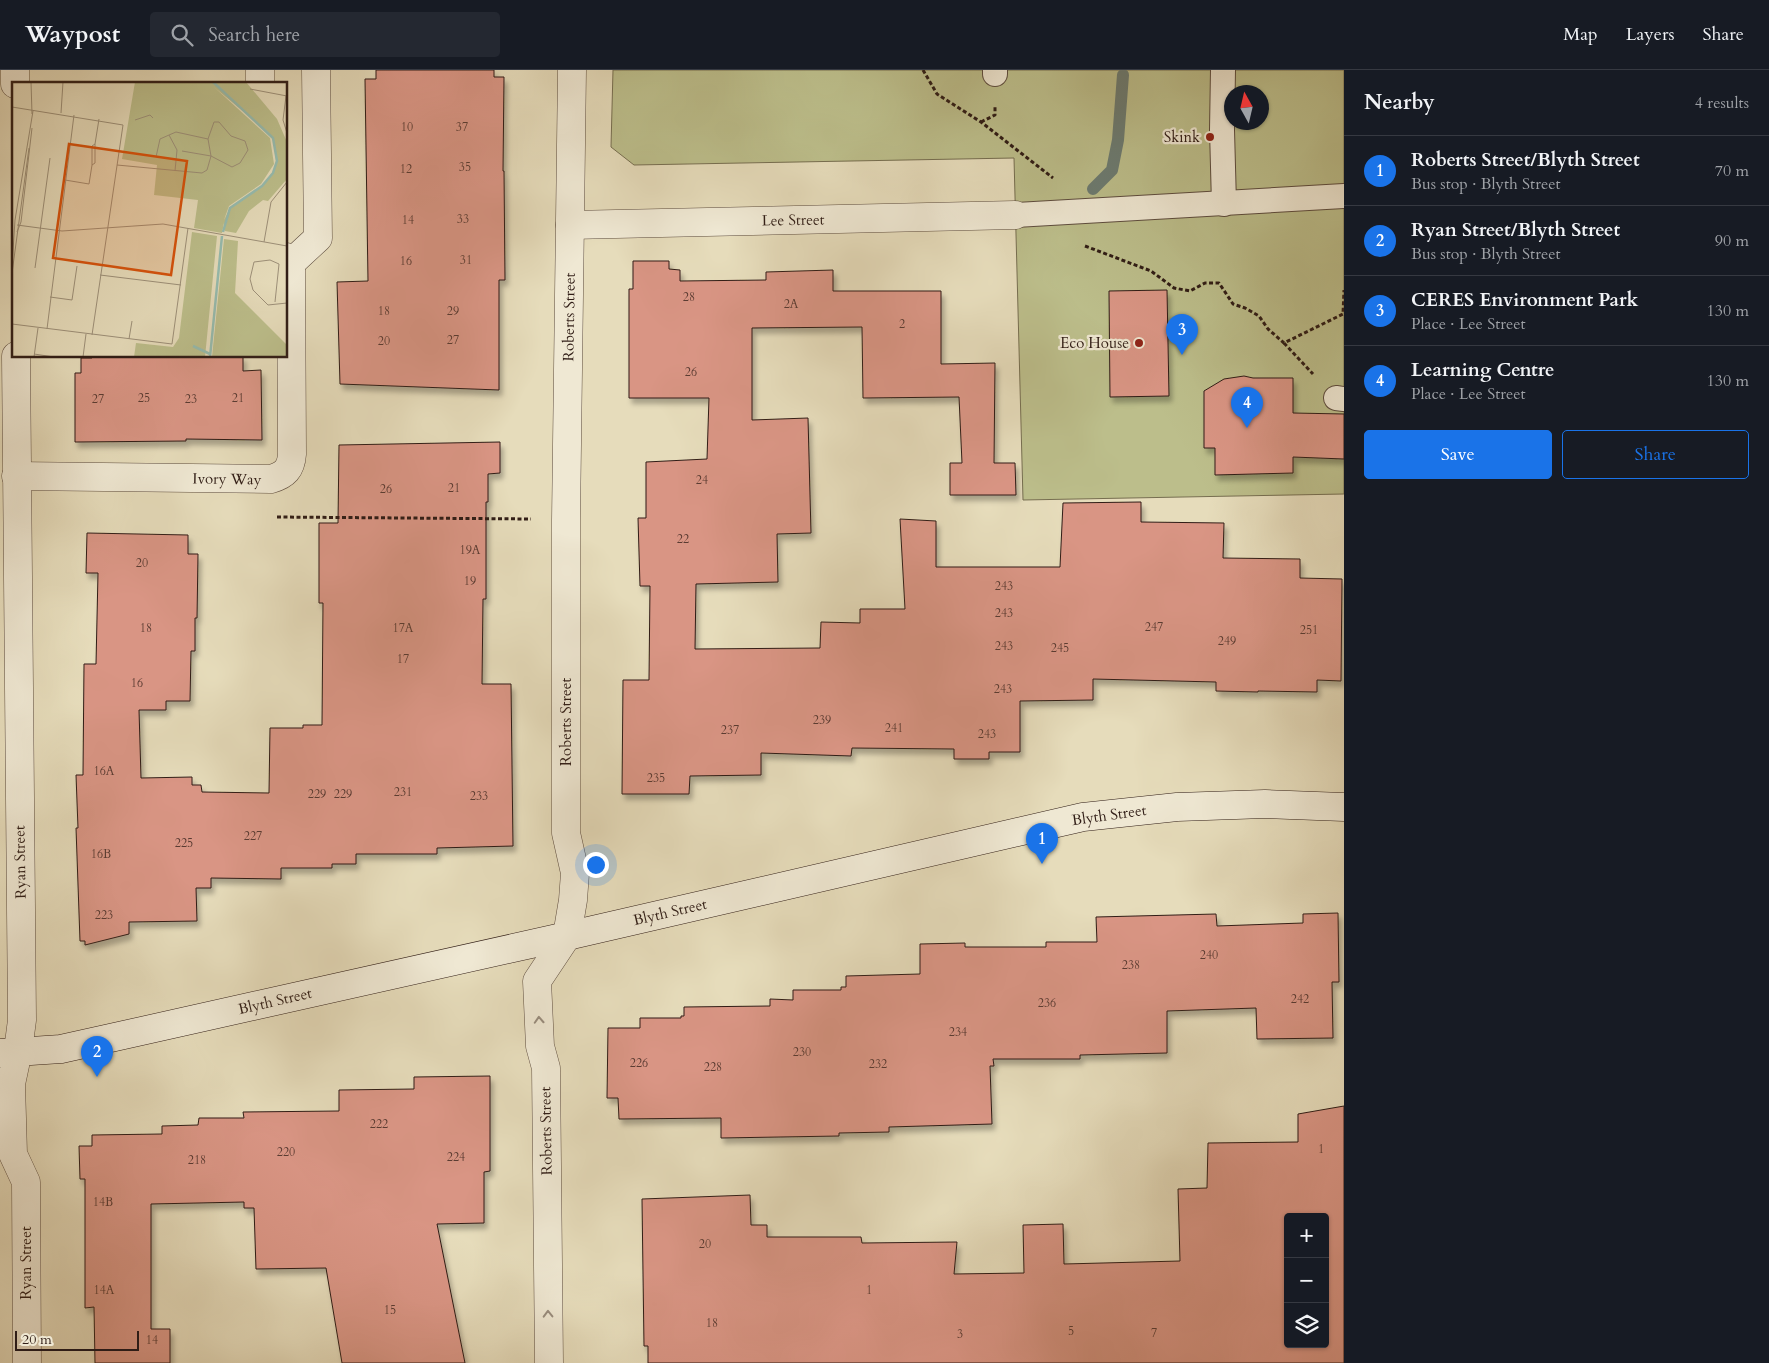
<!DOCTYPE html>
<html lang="en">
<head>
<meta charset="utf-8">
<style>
  body { margin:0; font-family:Cardo,serif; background:#242831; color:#f1f3f6 }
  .controls { position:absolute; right:15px; bottom:15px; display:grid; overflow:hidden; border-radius:5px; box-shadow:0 1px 4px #0004 }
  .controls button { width:45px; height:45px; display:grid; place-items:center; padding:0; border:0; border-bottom:1px solid #363941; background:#171b24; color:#f1f3f6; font:25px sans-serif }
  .compass { position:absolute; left:1224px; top:15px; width:45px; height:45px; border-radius:50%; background:#171b24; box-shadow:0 1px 4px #0004; rotate:352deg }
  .scale { position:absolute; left:15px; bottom:12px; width:124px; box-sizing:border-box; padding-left:5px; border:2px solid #301d16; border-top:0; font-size:14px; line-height:18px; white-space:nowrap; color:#301d16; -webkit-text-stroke:4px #efe8d3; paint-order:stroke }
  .you { position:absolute; left:595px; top:794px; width:18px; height:18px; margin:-12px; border:4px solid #fff; border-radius:50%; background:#1a73e8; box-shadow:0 0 0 8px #1a73e833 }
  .badge { display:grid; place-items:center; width:32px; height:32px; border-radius:50%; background:#1a73e8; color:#fff; font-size:16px; font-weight:700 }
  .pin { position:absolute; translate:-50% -41px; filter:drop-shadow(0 1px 2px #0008) }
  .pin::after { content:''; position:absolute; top:26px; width:18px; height:15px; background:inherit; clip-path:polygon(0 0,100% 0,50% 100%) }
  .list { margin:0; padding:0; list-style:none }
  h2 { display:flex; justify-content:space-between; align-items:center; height:65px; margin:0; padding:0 20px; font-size:21px }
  h2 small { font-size:16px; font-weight:400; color:#9ea1a6 }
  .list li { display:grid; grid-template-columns:32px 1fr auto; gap:15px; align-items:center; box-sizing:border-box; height:70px; padding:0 20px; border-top:1px solid #363941 }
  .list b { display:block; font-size:19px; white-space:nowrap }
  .list p { margin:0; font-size:16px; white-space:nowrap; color:#9ea1a6 }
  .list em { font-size:16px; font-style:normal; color:#9ea1a6 }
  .actions { display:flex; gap:10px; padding:15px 20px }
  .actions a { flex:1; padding:11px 0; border:1px solid #1a73e8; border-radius:5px; text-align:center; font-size:18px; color:#1a73e8 }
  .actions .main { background:#1a73e8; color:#fff }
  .icon { flex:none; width:28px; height:28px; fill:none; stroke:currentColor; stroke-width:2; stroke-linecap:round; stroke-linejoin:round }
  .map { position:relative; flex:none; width:1344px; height:1293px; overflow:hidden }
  header { display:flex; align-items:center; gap:30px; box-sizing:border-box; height:70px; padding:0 25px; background:#171b24; border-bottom:1px solid #363941 }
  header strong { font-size:24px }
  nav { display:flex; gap:28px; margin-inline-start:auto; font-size:18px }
  .search { width:350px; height:45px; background:#242831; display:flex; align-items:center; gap:12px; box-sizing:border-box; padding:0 18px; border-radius:5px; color:#9ea1a6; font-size:19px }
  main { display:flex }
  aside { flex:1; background:#171b24 }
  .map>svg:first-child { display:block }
</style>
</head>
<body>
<header>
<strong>Waypost</strong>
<div class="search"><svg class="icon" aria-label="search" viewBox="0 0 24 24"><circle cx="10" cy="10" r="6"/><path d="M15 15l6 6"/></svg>Search here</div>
<nav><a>Map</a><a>Layers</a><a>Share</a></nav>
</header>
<main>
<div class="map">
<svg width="1344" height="1293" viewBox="0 0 1344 1293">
  <defs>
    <filter id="shadow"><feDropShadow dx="3" dy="5.5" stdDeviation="2.5" flood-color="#0004"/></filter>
  </defs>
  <rect width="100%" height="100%" fill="#e6dcbb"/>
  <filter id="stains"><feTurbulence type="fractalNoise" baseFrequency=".004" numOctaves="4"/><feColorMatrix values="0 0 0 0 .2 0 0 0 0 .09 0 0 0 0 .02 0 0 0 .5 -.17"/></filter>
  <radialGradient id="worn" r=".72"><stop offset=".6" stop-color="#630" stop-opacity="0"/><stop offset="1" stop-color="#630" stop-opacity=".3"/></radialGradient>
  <path fill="#bcbe8b" stroke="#766e50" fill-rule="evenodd" d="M613 0H1344V424L1023 430 1014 88 634 95 611 77ZM1232 22H1262V52H1232Z"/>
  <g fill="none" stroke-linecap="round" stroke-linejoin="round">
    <path stroke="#6d7c72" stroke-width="12" d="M1093 119 1112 100 1118 70 1123 5"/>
  </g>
  <g fill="#d99584" stroke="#301d16" fill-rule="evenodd" filter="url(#shadow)">
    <path d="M376 0H494V7H504L503 101H504L505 210H499V320L340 314 337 212 368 211 365 9H376Z"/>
    <path d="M633 191H669V199L680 200V211L766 210V202L833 200V221H941V294L995 293 994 393H1015L1016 425H950V393H962L959 327 863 328 862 257 752 258V350L808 348 811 463 777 464 778 512 696 514 695 579 820 578 821 552 860 553V539H905L900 449 936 451V497H1060L1063 433 1141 432V452L1224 453 1223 488 1300 489V508L1342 509 1341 611 1317 610V622L1258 621V622L1216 621V612L1093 609V630L1020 631V682H989V689H954V679L852 678 851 686 761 683V705L690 706 689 724H622L623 610H649L650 516H640L638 448H646V392L707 389 709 328H629V219H633Z"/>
    <path d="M1167 220 1169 326 1110 327 1109 221Z"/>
    <path d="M92 286H243V301L261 300 262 370 186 369V371L75 372V303H81V288H92Z"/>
    <path d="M1244 306 1253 308H1293V343L1344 344V389L1293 387V403L1215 405V378H1204V321L1224 309Z"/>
    <path d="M500 372V403L488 404V432H486V529H483L482 614H511L513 776 437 778V784H356V794H332V798H281V809L211 808V818H196L197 851 129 852V864L85 875V871H80L76 758H78L76 705H83L84 594H96L98 503H86L87 463 188 465V484H198L197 548H195V581H191L190 631H166V640H139L141 708 192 707V715H201L202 722 269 723 270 658H303V655H322L323 533H319V453H338L339 375Z"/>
    <path d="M1338 843 1339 912H1332L1333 968 1257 969 1256 938 1167 941V983L1080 985V989H993L994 996H990L992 1054 889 1057V1062L839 1063V1066L721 1068V1048L619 1049 618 1028H607L608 958H640V948H681V946H684V937L770 936V929L793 930V920H841V917H846V906L920 904V874L965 873V877H1046V872H1097L1096 847 1216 844 1217 856 1303 853V844Z"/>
    <path d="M490 1006V1101L484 1102V1153L437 1154 465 1293H342L326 1198 256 1199 254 1138H244V1132L151 1134V1259H170V1293H95L94 1237 85 1238V1109H80L79 1076H92V1065L162 1064V1056L198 1055 199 1048H244L243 1042 339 1041V1020L414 1019V1007Z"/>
    <path d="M1344 1036V1293H648V1276H644L642 1129 750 1125 751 1155H767V1167H861L862 1173 957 1172 954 1204 1024 1203 1023 1155 1063 1154 1064 1194 1180 1191 1178 1119 1207 1118 1208 1073 1298 1072V1044ZM1288 1147H1325V1274H1288Z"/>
  </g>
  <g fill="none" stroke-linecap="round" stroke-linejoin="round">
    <defs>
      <g id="lane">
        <path d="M1223 0 1222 60 1224 134"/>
        <path d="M995 4V0"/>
        <path d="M1015 145 1344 126"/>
        <path d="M1336 328 1344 329"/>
      </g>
      <g id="street">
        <path d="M15 0V14"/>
        <path d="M260 0V14"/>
        <path d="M570 155 1015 145"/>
        <path d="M286 187 291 193 318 168 316 0"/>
        <path d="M16 286 22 950 18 981 11 1014 13 1084 26 1112 27 1293"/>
        <path d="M16 406 271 409C285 405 291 399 292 384L291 193"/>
        <path d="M549 1293 546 998 540 976 537 911 567 866 573 830 575 803 566 763V450L572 0"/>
      </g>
      <path id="secondary" d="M0 983 61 979 567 866 1083 747 1177 737 1265 734 1344 737"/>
    </defs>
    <use href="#lane" stroke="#5e4d3f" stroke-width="26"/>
    <use href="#street" stroke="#5e4d3f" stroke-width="29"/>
    <use href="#secondary" stroke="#301d16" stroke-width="29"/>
    <g stroke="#301d16" stroke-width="3" stroke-dasharray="4 2.5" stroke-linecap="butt">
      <path d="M923 0 937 24 981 52 1053 108"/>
      <path d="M981 52 995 45V36"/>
      <path d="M1085 176 1151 201 1174 218 1190 221 1205 213H1219L1233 234 1245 238 1259 246 1268 259 1284 273 1343 244 1344 220"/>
      <path d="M1284 273 1313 304"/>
      <path d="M277 447 531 449"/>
    </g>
    <use href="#lane" stroke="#efe8d3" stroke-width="24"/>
    <use href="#street" stroke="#efe8d3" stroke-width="28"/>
    <use href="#secondary" stroke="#efe8d3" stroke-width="28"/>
  </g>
  <defs><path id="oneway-chevron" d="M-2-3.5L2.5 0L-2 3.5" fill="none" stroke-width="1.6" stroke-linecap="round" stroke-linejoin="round" transform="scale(1.25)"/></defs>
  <g stroke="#998d7e">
    <use href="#oneway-chevron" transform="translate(539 950) rotate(-93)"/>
    <use href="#oneway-chevron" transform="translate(548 1244) rotate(-91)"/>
  </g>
  <g fill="#8f2418" stroke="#efe8d3" stroke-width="2">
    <circle cx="1210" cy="67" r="5"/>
    <circle cx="1139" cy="273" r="5"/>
  </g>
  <g text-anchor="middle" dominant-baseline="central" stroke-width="4.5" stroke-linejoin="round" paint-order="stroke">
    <g font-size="12" fill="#5a3b32">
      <text x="407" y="57">10</text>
      <text x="462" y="57">37</text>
      <text x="465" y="97">35</text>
      <text x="406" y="99">12</text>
      <text x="463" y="149">33</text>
      <text x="408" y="150">14</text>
      <text x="466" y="190">31</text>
      <text x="406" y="191">16</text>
      <text x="689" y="227">28</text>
      <text x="791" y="234">2A</text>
      <text x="384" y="241">18</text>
      <text x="453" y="241">29</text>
      <text x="902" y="254">2</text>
      <text x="453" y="270">27</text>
      <text x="384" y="271">20</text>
      <text x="691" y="302">26</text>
      <text x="144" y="328">25</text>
      <text x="238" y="328">21</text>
      <text x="98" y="329">27</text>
      <text x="191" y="329">23</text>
      <text x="702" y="410">24</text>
      <text x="454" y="418">21</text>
      <text x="386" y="419">26</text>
      <text x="683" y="469">22</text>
      <text x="470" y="480">19A</text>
      <text x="142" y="493">20</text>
      <text x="470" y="511">19</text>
      <text x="1004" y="516">243</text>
      <text x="1004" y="543">243</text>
      <text x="1154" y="557">247</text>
      <text x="146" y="558">18</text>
      <text x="403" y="558">17A</text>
      <text x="1309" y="560">251</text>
      <text x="1227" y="571">249</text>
      <text x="1004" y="576">243</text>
      <text x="1060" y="578">245</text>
      <text x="403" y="589">17</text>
      <text x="137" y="613">16</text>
      <text x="1003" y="619">243</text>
      <text x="822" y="650">239</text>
      <text x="894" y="658">241</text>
      <text x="730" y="660">237</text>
      <text x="987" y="664">243</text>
      <text x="104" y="701">16A</text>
      <text x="656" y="708">235</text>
      <text x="403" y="722">231</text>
      <text x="317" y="724">229</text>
      <text x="343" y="724">229</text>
      <text x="479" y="726">233</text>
      <text x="253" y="766">227</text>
      <text x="184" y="773">225</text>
      <text x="101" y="784">16B</text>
      <text x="104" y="845">223</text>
      <text x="1209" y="885">240</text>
      <text x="1131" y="895">238</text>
      <text x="1300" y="929">242</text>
      <text x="1047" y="933">236</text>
      <text x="958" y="962">234</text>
      <text x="802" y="982">230</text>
      <text x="639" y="993">226</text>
      <text x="878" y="994">232</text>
      <text x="713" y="997">228</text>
      <text x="379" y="1054">222</text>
      <text x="1321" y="1079">1</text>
      <text x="286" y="1082">220</text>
      <text x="456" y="1087">224</text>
      <text x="197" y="1090">218</text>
      <text x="103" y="1132">14B</text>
      <text x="705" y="1174">20</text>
      <text x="104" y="1220">14A</text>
      <text x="869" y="1220">1</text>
      <text x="390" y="1240">15</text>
      <text x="712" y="1253">18</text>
      <text x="1071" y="1261">5</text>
      <text x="1154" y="1263">7</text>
      <text x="960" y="1264">3</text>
      <text x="152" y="1270">14</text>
    </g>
    <g font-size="15" fill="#301d16" stroke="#efe8d3" text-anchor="end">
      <text x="1200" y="67">Skink</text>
      <text x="1129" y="273">Eco House</text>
    </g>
    <g font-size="15" fill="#301d16" stroke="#efe8d3">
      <text transform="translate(793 150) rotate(-1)">Lee Street</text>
      <text transform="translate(569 247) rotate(-89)">Roberts Street</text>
      <text transform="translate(227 409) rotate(1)">Ivory Way</text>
      <text transform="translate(566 652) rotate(-90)">Roberts Street</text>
      <text transform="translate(1109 745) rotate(-8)">Blyth Street</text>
      <text transform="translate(20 792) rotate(-91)">Ryan Street</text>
      <text transform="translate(670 842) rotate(-13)">Blyth Street</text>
      <text transform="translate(275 931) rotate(-13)">Blyth Street</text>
      <text transform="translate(546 1061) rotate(-91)">Roberts Street</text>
      <text transform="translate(26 1193) rotate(-90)">Ryan Street</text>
    </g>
  </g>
  <g transform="translate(12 12)">
    <rect width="275" height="275" fill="#e6dcbb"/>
    <path d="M123 0H234L265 37 275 60V97L256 119 251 118 237 129 224 151 213 149 212 141 210 151 182 146 186 118 142 113 145 83 110 77ZM202 5 256 50 261 56 264 79 261 91 250 104 218 126 212 138 217 124 249 102 262 82 258 56ZM180 150 205 154 193 275H122L124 261 161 265 167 256ZM212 157 226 159 223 211 275 263V275H200Z" fill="#bcbe8b" fill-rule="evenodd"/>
    <path fill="none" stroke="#96bcaf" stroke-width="2.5" d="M201 0 261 56 265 79 261 91 250 104 218 126 211 150M181 264 198 272M198 275 210 154"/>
    <path fill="none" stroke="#9d9079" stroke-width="1" d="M19 0 20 32M238 7 275 14M274 14 271 38 275 51M0 25 111 43 80 253M49 31 51 0M123 38 138 33 141 36M157 53 164 50 196 57M83 62V81L80 83V64ZM83 62 87 37M144 75 148 57 157 53 165 68 163 89M105 83 190 91 195 88 199 74 196 57 202 40H207L219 54 233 59 236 68 228 81 220 85 199 74 170 69M53 98 77 102 80 83M5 143 50 149 151 142 275 164M5 150 9 140 20 46M252 160 259 120 275 100M0 185 3 138 21 29M23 186 38 76M0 191 17 66M88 193 169 203M38 215 60 218 65 184M263 220 267 182 258 178 242 180 238 197 241 208 256 223 275 221M0 242 160 262 176 146M35 247 62 33M117 257 120 239M22 272 42 275M22 275 26 246M71 275 74 252"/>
    <path fill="#d6530d" fill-opacity="0.15" stroke="#d6530d" stroke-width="2.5" d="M57 62 175 79 159 193 41 176Z"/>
    <rect width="275" height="275" fill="none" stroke="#301d16" stroke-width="2.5"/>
  </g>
  <rect width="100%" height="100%" filter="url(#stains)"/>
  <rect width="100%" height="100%" fill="url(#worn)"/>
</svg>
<div class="controls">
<button>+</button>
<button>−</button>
<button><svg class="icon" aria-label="layers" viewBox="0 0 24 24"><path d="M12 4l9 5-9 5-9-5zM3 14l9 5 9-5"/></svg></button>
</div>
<svg class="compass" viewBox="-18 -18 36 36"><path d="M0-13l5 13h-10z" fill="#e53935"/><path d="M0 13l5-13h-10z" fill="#9ea1a6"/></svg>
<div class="scale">20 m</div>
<div class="you"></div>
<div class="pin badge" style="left:1042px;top:794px">1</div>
<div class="pin badge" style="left:97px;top:1007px">2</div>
<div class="pin badge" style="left:1182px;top:285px">3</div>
<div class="pin badge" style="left:1247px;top:358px">4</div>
</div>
<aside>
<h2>Nearby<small>4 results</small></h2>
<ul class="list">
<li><span class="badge">1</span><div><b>Roberts Street/Blyth Street</b><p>Bus stop · Blyth Street</p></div><em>70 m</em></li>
<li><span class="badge">2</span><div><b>Ryan Street/Blyth Street</b><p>Bus stop · Blyth Street</p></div><em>90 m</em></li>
<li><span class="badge">3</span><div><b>CERES Environment Park</b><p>Place · Lee Street</p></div><em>130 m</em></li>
<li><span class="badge">4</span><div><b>Learning Centre</b><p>Place · Lee Street</p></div><em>130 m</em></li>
</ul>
<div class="actions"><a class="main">Save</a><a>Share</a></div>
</aside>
</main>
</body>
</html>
